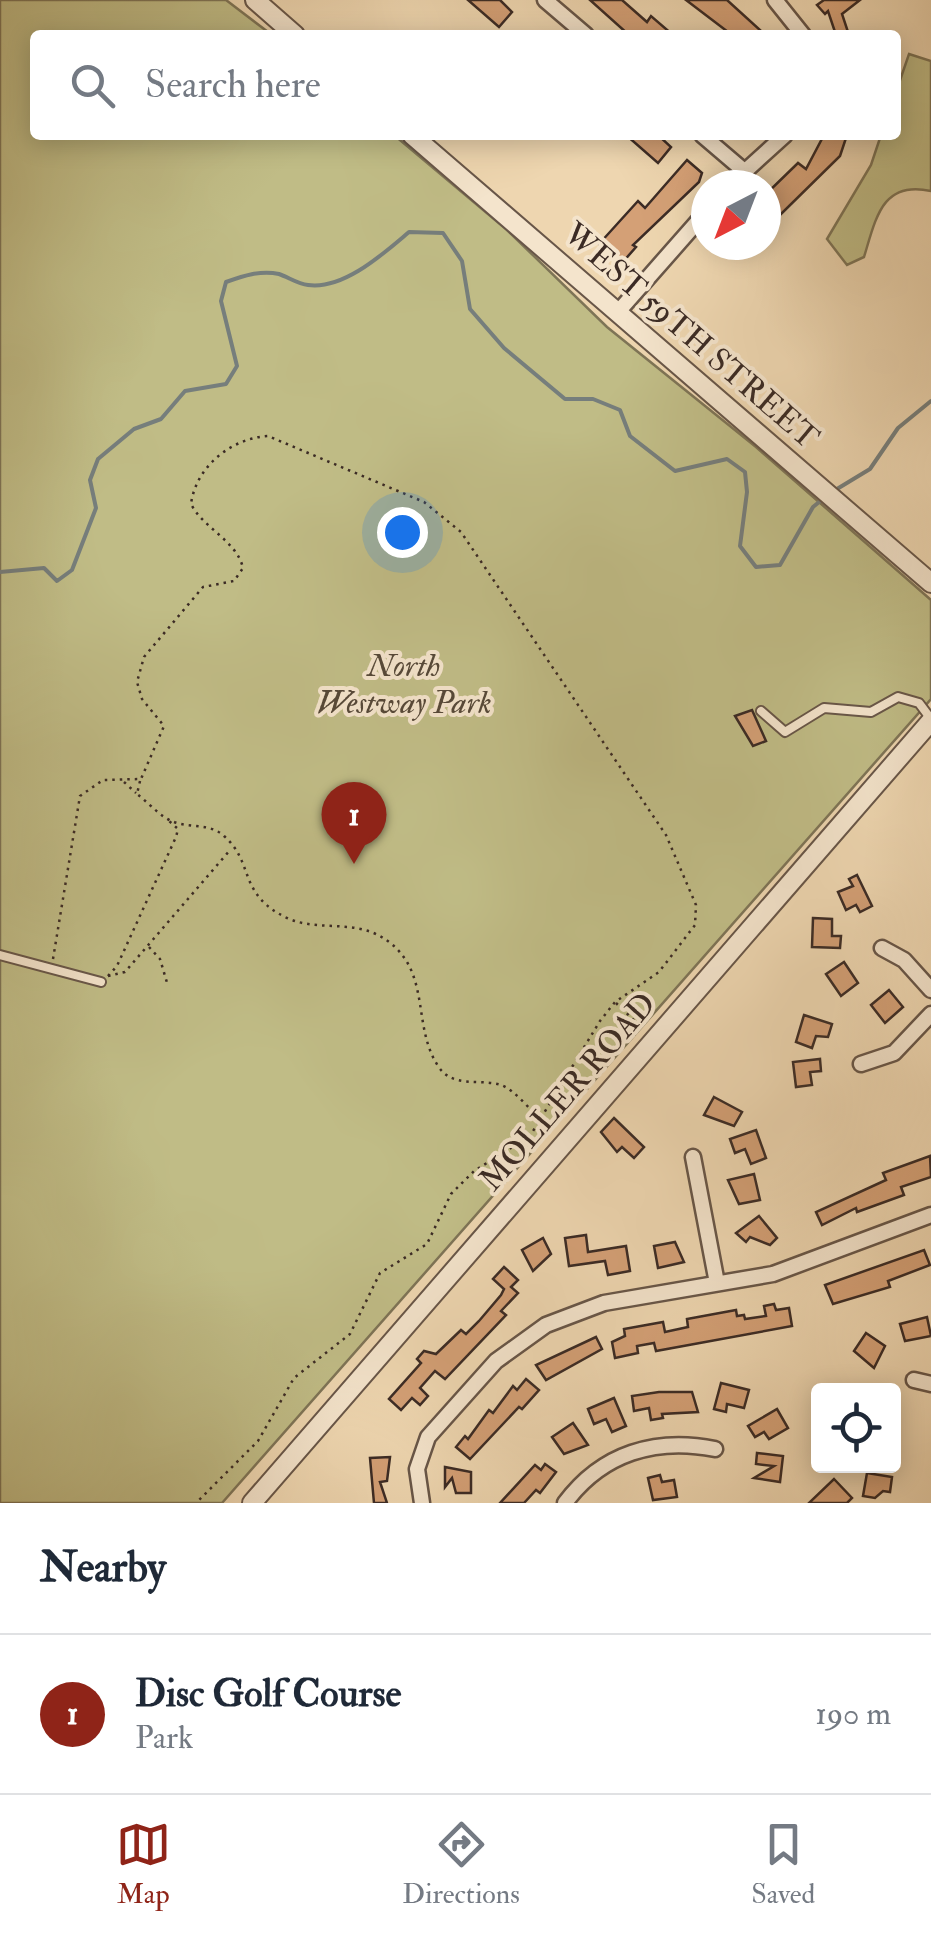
<!DOCTYPE html>
<html lang="en">
<head>
<meta charset="utf-8">
<style>
  body { margin:0; font-family:"IM FELL Double Pica",serif; background:#f6f6f7; color:#1f2937 }
  .controls { position:absolute; right:30px; bottom:30px; display:grid; overflow:hidden; border-radius:10px; box-shadow:0 5px 25px #0003 }
  .controls button { width:90px; height:90px; display:grid; place-items:center; padding:0; border:0; border-bottom:2px solid #e0e1e3; background:#fff; color:#1f2937; font:50px sans-serif }
  .compass { position:absolute; left:691px; top:170px; width:90px; height:90px; border-radius:50%; background:#fff; box-shadow:0 5px 25px #0003; rotate:222deg }
  .you { position:absolute; left:402px; top:532px; width:35px; height:35px; margin:-25px; border:8px solid #fff; border-radius:50%; background:#1a73e8; box-shadow:0 0 0 15px #1a73e833 }
  .badge { display:grid; place-items:center; width:65px; height:65px; border-radius:50%; background:#8f2418; color:#fff; font-size:32px; font-weight:700 }
  .pin { position:absolute; translate:-50% -82px; filter:drop-shadow(0 2px 5px #0008) }
  .pin::after { content:''; position:absolute; top:52px; width:35px; height:30px; background:inherit; clip-path:polygon(0 0,100% 0,50% 100%) }
  .list { margin:0; padding:0; list-style:none }
  h2 { display:flex; justify-content:space-between; align-items:center; height:130px; margin:0; padding:0 40px; font-size:42px }
  h2 small { font-size:32px; font-weight:400; color:#747a83 }
  .list li { display:grid; grid-template-columns:65px 1fr auto; gap:30px; align-items:center; box-sizing:border-box; height:160px; padding:0 40px; border-top:2px solid #e0e1e3 }
  .list b { display:block; font-size:38px; white-space:nowrap }
  .list p { margin:0; font-size:32px; white-space:nowrap; color:#747a83 }
  .list em { font-size:32px; font-style:normal; color:#747a83 }
  .icon { flex:none; width:55px; height:55px; fill:none; stroke:currentColor; stroke-width:2; stroke-linecap:round; stroke-linejoin:round }
  .map { position:relative; flex:none; width:931px; height:1503px; overflow:hidden }
  .search { position:absolute; background:#fff; box-shadow:0 5px 25px #0003; left:30px; right:30px; top:30px; height:110px; display:flex; align-items:center; gap:25px; box-sizing:border-box; padding:0 35px; border-radius:10px; color:#747a83; font-size:38px }
  .sheet { height:290px; background:#fff }
  nav { display:flex; justify-content:space-around; align-items:center; box-sizing:border-box; height:140px; border-top:2px solid #e0e1e3; background:#fff; font-size:28px; color:#747a83 }
  nav a { display:grid; justify-items:center; gap:5px }
  nav .on { color:#8f2418 }
  .map>svg:first-child { display:block }
</style>
</head>
<body>
<div class="map">
<svg width="931" height="1503" viewBox="0 0 931 1503">
  <rect width="100%" height="100%" fill="#eed6b0"/>
  <filter id="stains"><feTurbulence type="fractalNoise" baseFrequency=".002" numOctaves="4"/><feColorMatrix values="0 0 0 0 .2 0 0 0 0 .09 0 0 0 0 .02 0 0 0 .5 -.17"/></filter>
  <radialGradient id="worn" r=".72"><stop offset=".6" stop-color="#630" stop-opacity="0"/><stop offset="1" stop-color="#630" stop-opacity=".3"/></radialGradient>
  <g fill="#c0bc86" stroke="#7e7456" stroke-width="2.5">
    <path d="M0 0H226L272 35H35V135H394L507 230 607 327 756 447 931 600V699L222 1503H0Z"/>
    <path d="M909 54 931 61V191C882 180 876 218 864 257L847 265 827 239 871 165 881 135H896V92Z"/>
  </g>
  <g fill="none" stroke-linecap="round" stroke-linejoin="round">
    <g stroke="#767e7c" stroke-width="4">
      <path d="M832 492 870 469 898 428 931 401"/>
      <path d="M0 572 44 568 57 581 72 570 96 508 90 480 98 459 134 429 161 419 185 391 226 384 237 366 221 301 226 282C243 276 260 270 279 274 288 277 298 284 308 285 344 290 384 253 409 232L443 233 462 261 470 309 504 348 565 399H593L620 410 630 436 675 471 727 459 745 472 747 492 740 546 756 567 780 565 813 507 824 498"/>
    </g>
  </g>
  <g fill="#d4a076" stroke="#3b2b25" stroke-width="2.5">
    <path d="M468 0H500L512 12 499 27Z"/>
    <path d="M590 0H622L647 22 651 16 673 35H629Z"/>
    <path d="M686 0H727L760 30 755 35H732Z"/>
    <path d="M824 0H860L842 14 849 35H836L828 11 825 14 817 5Z"/>
    <path d="M626 135H658L671 147 658 163Z"/>
    <path d="M824 135H847L840 156 780 215 766 203V194L798 163 806 169Z"/>
    <path d="M687 160 702 173 699 182 633 245 636 247 622 263 599 244 638 201 645 208Z"/>
    <path d="M752 710 766 741 753 746 735 716Z"/>
    <path d="M857 875 872 906 860 912 856 905 846 910 838 892 853 886 849 879Z"/>
    <path d="M813 918 832 919V936H841L840 948 812 947Z"/>
    <path d="M844 962 858 983 841 996 826 974Z"/>
    <path d="M889 990 903 1007 885 1023 871 1005Z"/>
    <path d="M804 1015 832 1024 828 1037 816 1036 812 1048 796 1042Z"/>
    <path d="M820 1059 821 1071 810 1072 812 1085 796 1087 793 1062Z"/>
    <path d="M714 1097 742 1112 734 1126 704 1115Z"/>
    <path d="M614 1118 644 1147 634 1158 622 1147 617 1152 601 1132Z"/>
    <path d="M756 1130 766 1158 751 1164 745 1149 735 1153 730 1139Z"/>
    <path d="M930 1156 931 1177 901 1187 904 1195 857 1212 856 1208 822 1225 816 1212 886 1180 883 1173Z"/>
    <path d="M754 1174 760 1200 739 1204 728 1180Z"/>
    <path d="M759 1216 777 1238 770 1245 750 1237 746 1242 736 1233Z"/>
    <path d="M586 1235 588 1252 626 1246 630 1271 608 1275 605 1261 569 1266 565 1238Z"/>
    <path d="M543 1238 551 1254 533 1271 522 1250Z"/>
    <path d="M675 1242 684 1262 658 1268 654 1246Z"/>
    <path d="M924 1250 930 1265 888 1281 890 1287 833 1304 825 1285Z"/>
    <path d="M504 1267 518 1280 511 1287 518 1293 501 1311 506 1315 445 1379 435 1371 420 1388 428 1396 420 1405 412 1398 401 1410 389 1399 421 1363 417 1359 424 1351 436 1354 461 1330 466 1334 479 1321 501 1295 504 1289 493 1279Z"/>
    <path d="M774 1304 776 1310 789 1308 792 1326 656 1351 654 1343 637 1346 638 1353 615 1358 612 1342 625 1336 624 1329 663 1322 665 1332 688 1327 687 1319 736 1310 737 1316 744 1315 745 1319 766 1316 764 1306Z"/>
    <path d="M927 1317 931 1336 905 1341 900 1324Z"/>
    <path d="M866 1333 885 1346 874 1368 854 1351Z"/>
    <path d="M596 1337 602 1349 546 1380 536 1365Z"/>
    <path d="M526 1379 539 1390 522 1409 519 1407 470 1459 456 1447 465 1436 468 1439 489 1410 493 1413 513 1386 517 1390Z"/>
    <path d="M721 1383 749 1390 744 1408 727 1404 726 1412 714 1409Z"/>
    <path d="M659 1392H692L698 1412 662 1414 663 1418 651 1420 649 1408 634 1411 632 1396Z"/>
    <path d="M614 1398 626 1426 612 1432 606 1419 594 1424 588 1409Z"/>
    <path d="M777 1409 788 1428 769 1439 764 1432 755 1437 748 1426Z"/>
    <path d="M573 1423 588 1445 564 1454 552 1437Z"/>
    <path d="M757 1453 783 1456 780 1482 754 1478 774 1466 756 1464Z"/>
    <path d="M390 1457 387 1481 380 1482 387 1503H374L370 1458Z"/>
    <path d="M545 1464 556 1472 540 1493 536 1490 524 1503H500L535 1465 541 1470Z"/>
    <path d="M445 1467 471 1472V1493H456L452 1478 445 1487Z"/>
    <path d="M867 1473 892 1477 890 1492 883 1491 875 1498 863 1496Z"/>
    <path d="M660 1475 662 1482 674 1480 677 1497 653 1500 648 1478Z"/>
    <path d="M834 1479 852 1498 847 1503H809Z"/>
  </g>
  <g fill="none" stroke-linecap="round" stroke-linejoin="round">
    <defs>
      <g id="service">
        <path d="M761 711 785 732 824 708 871 712 898 697 919 703 931 719"/>
        <path d="M0 955 101 982"/>
      </g>
      <g id="minor">
        <path d="M545 0 586 35"/>
        <path d="M775 0 803 35"/>
        <path d="M702 135 743 170"/>
        <path d="M730 185 785 135"/>
        <path d="M618 312 706 212"/>
        <path d="M882 948 904 960 931 990"/>
        <path d="M861 1064 894 1053 931 1014"/>
        <path d="M693 1157 717 1283"/>
        <path d="M914 1380 931 1384"/>
        <path d="M422 1503 417 1469 428 1437 496 1361 546 1325 604 1303 773 1274 931 1215"/>
        <path d="M565 1503C602 1453 656 1437 715 1449"/>
      </g>
      <g id="tertiary">
        <path d="M255 0 295 35"/>
        <path d="M412 135 931 583"/>
        <path d="M252 1503 931 721"/>
      </g>
    </defs>
    <use href="#service" stroke="#685648" stroke-width="12"/>
    <use href="#minor" stroke="#685648" stroke-width="19"/>
    <use href="#tertiary" stroke="#685648" stroke-width="22"/>
    <g stroke="#3b2b25" stroke-width="2.5" stroke-dasharray="2.5 5" stroke-linecap="butt">
      <path d="M140 781 137 794C149 803 160 817 174 822 190 828 210 823 224 836 255 863 237 894 287 918 320 933 357 917 389 942 431 974 412 1026 438 1066 453 1089 479 1078 501 1085 515 1090 530 1110 541 1120"/>
      <path d="M124 782 136 793"/>
      <path d="M149 947 160 959 168 986"/>
      <path d="M53 959 80 796 103 780 141 779 164 726 142 699 137 682 144 657 203 587 234 581 243 568C237 541 203 528 191 504 196 466 232 438 268 436L424 502 461 532 666 835 696 905 695 925 659 972 615 1002 600 1021 530 1136 474 1171 451 1194 427 1244 380 1273 350 1334 294 1378 258 1441 196 1503"/>
      <path d="M108 976 125 972 231 849"/>
      <path d="M108 976 117 966 176 837 178 829 168 820"/>
      <path d="M616 1003 643 1029"/>
    </g>
    <use href="#service" stroke="#f4e4cc" stroke-width="8"/>
    <use href="#minor" stroke="#f4e4cc" stroke-width="14"/>
    <use href="#tertiary" stroke="#f4e4cc" stroke-width="18"/>
  </g>
  <g text-anchor="middle" dominant-baseline="central" stroke-width="8" stroke-linejoin="round" paint-order="stroke">
    <g font-size="32" fill="#3b2b25" stroke="#f4e4cc">
      <text transform="translate(691 336) rotate(41)">WEST 59TH STREET</text>
      <text transform="translate(568 1092) rotate(-49)">MOLLER ROAD</text>
    </g>
    <g font-size="32" font-style="italic" fill="#564838" stroke="#f4e4cc">
      <text x="404" y="666">North<tspan x="404" dy="37">Westway Park</tspan></text>
    </g>
  </g>
  <rect width="100%" height="100%" filter="url(#stains)"/>
  <rect width="100%" height="100%" fill="url(#worn)"/>
</svg>
<div class="controls">
<button><svg class="icon" aria-label="locate" viewBox="0 0 24 24"><circle cx="12" cy="12" r="6"/><path d="M12 2v4M12 18v4M2 12h4M18 12h4"/></svg></button>
</div>
<svg class="compass" viewBox="-18 -18 36 36"><path d="M0-13l5 13h-10z" fill="#e53935"/><path d="M0 13l5-13h-10z" fill="#747a83"/></svg>
<div class="you"></div>
<div class="pin badge" style="left:354px;top:864px">1</div>
<div class="search"><svg class="icon" aria-label="search" viewBox="0 0 24 24"><circle cx="10" cy="10" r="6"/><path d="M15 15l6 6"/></svg>Search here</div>
</div>
<section class="sheet">
<h2>Nearby<small></small></h2>
<ul class="list">
<li><span class="badge">1</span><div><b>Disc Golf Course</b><p>Park</p></div><em>190 m</em></li>
</ul>
</section>
<nav>
<a class="on"><svg class="icon" aria-label="map" viewBox="0 0 24 24"><path d="M3 6l6-2 6 2 6-2v14l-6 2-6-2-6 2zM9 4v14M15 6v14"/></svg>Map</a>
<a><svg class="icon" aria-label="directions" viewBox="0 0 24 24"><path d="M12 3l9 9-9 9-9-9zM9 14v-3h6M13 9l2 2-2 2"/></svg>Directions</a>
<a><svg class="icon" aria-label="saved" viewBox="0 0 24 24"><path d="M7 4h10v16l-5-4-5 4z"/></svg>Saved</a>
</nav>
</body>
</html>
